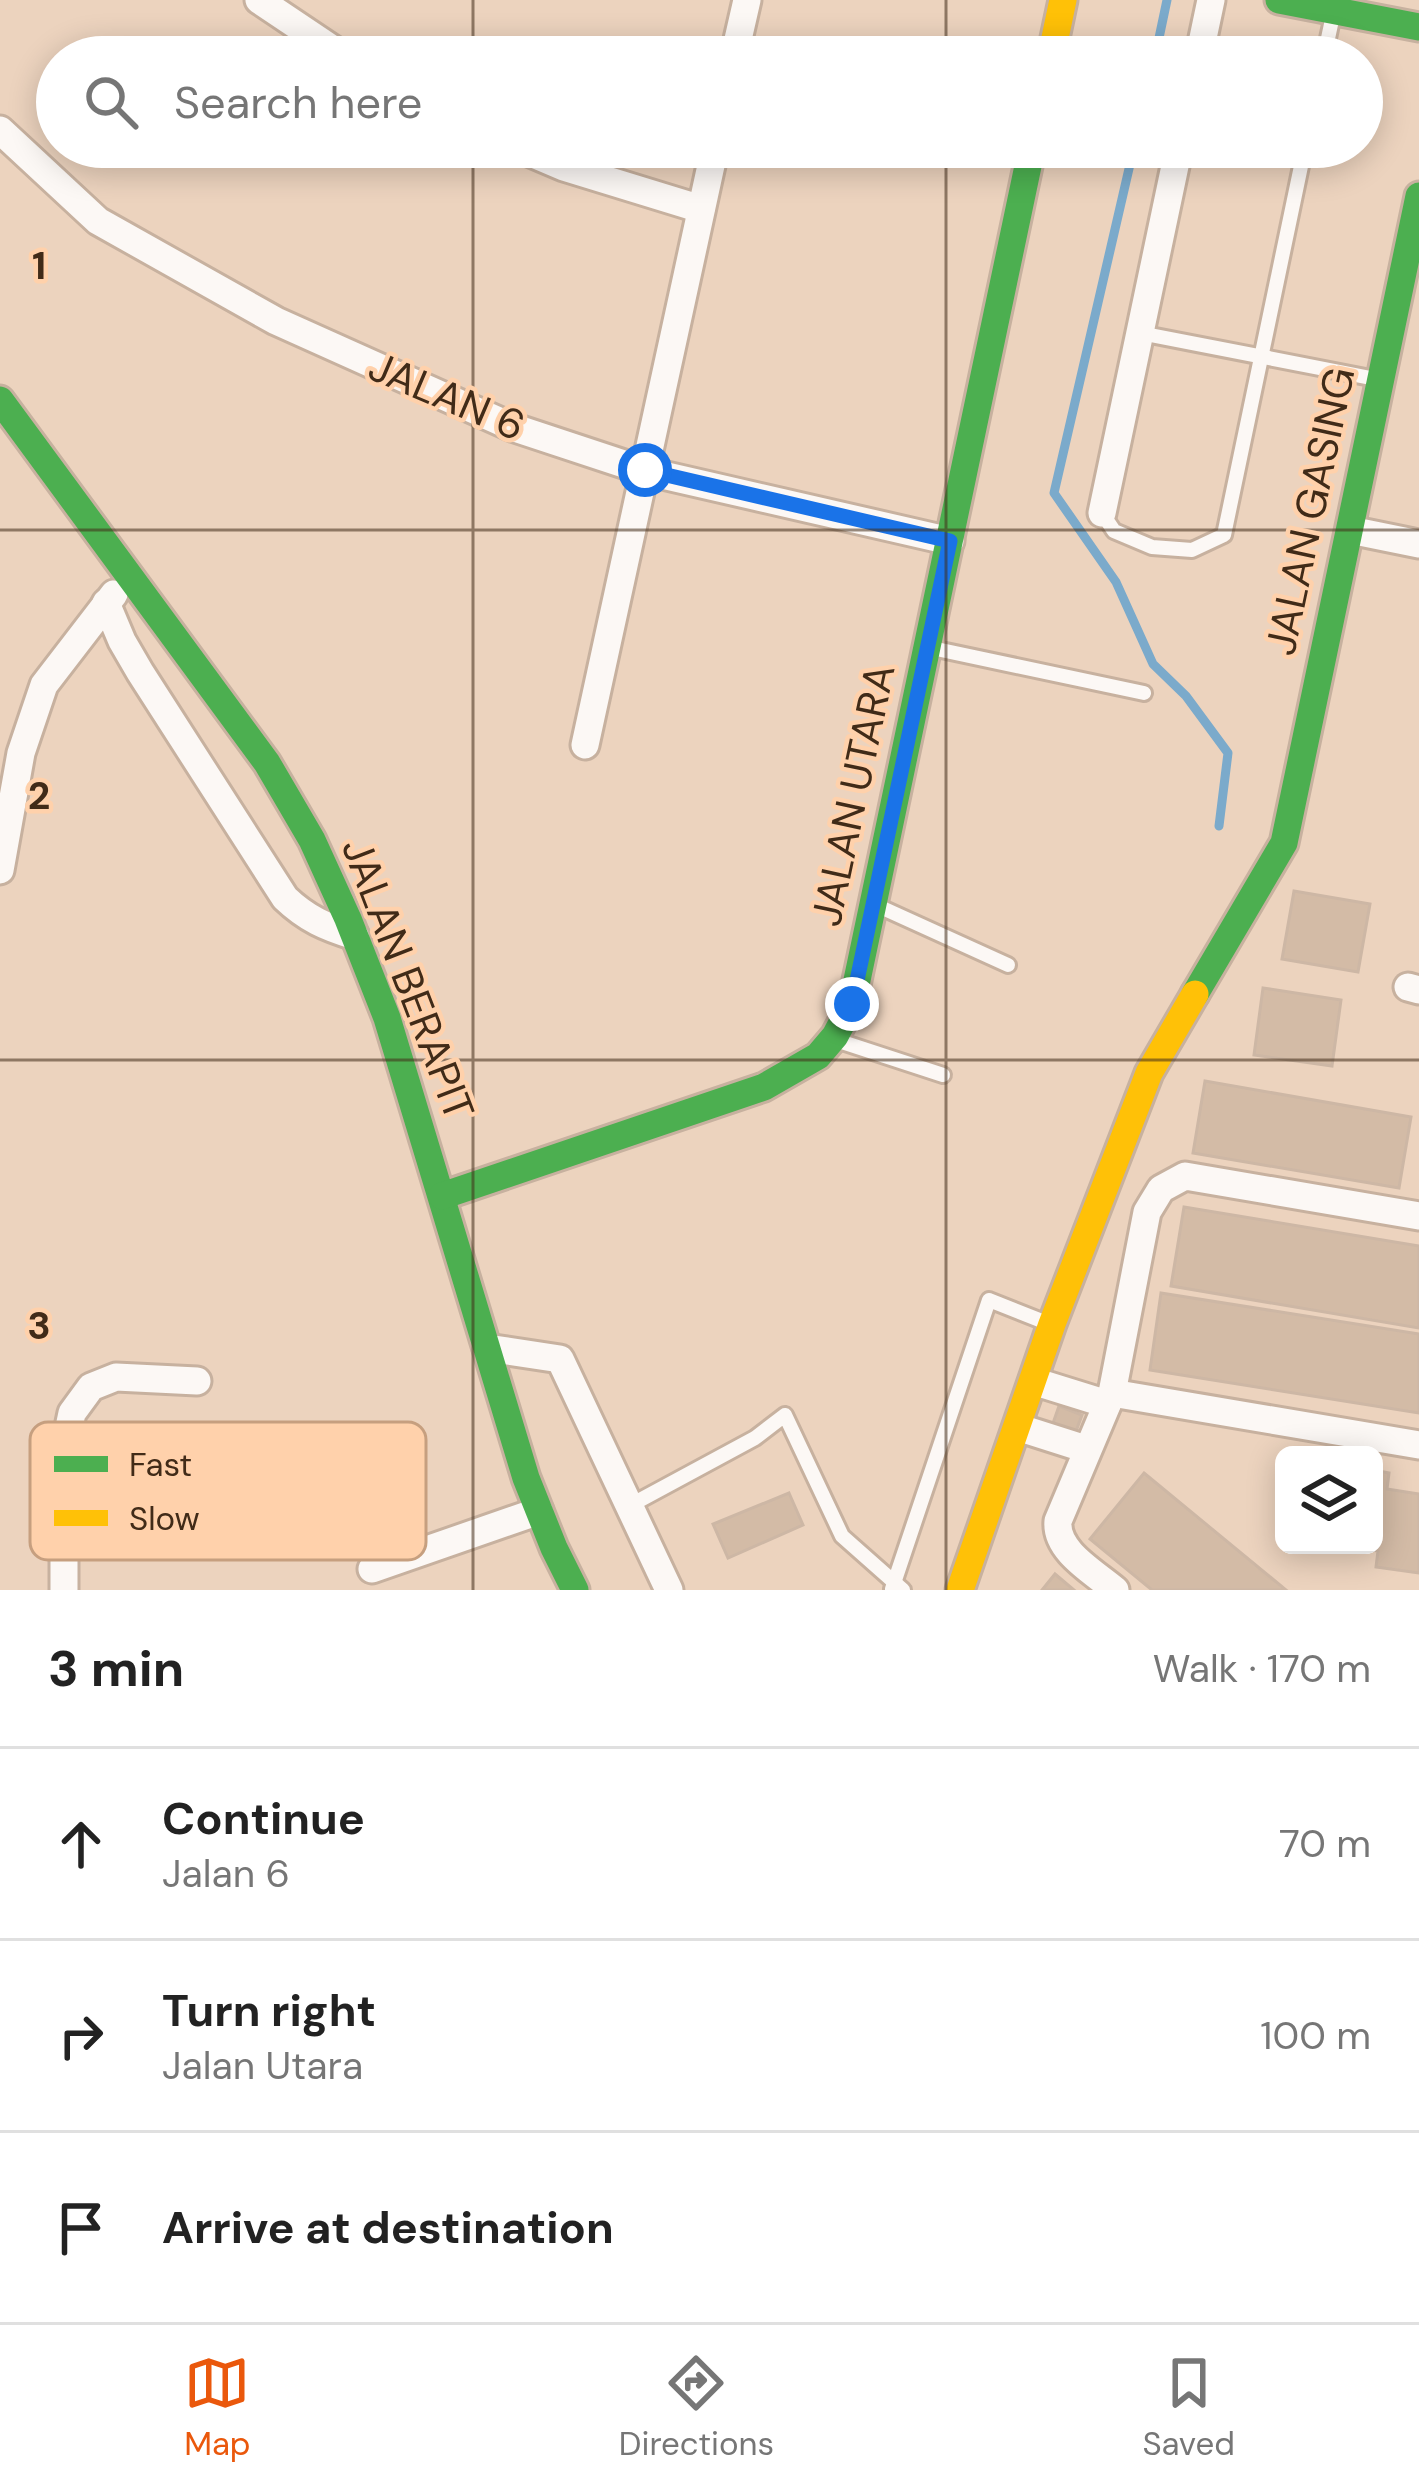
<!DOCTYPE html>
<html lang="en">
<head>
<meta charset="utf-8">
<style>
  body { margin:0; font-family:"DM Sans",sans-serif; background:#f2f2f2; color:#222 }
  .controls { position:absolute; right:36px; bottom:36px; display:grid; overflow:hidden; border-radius:18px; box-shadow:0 6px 30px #0003 }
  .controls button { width:108px; height:108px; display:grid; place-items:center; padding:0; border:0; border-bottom:3px solid #e0e0e0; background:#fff; color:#222; font:60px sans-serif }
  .stop { position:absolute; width:36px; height:36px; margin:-27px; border:9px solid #1a73e8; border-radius:50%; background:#fff }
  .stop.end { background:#1a73e8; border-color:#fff; box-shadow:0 3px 12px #0008 }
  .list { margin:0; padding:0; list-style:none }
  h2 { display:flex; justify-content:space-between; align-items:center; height:156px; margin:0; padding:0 48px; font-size:51px }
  h2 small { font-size:39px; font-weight:400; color:#767676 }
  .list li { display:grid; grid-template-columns:78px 1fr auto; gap:36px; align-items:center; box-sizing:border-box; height:192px; padding:0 48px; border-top:3px solid #e0e0e0 }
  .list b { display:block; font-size:45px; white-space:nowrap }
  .list p { margin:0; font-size:39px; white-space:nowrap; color:#767676 }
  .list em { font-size:39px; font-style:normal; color:#767676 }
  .icon { flex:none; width:66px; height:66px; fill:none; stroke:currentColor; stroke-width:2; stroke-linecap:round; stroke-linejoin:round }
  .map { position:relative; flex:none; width:1419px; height:1590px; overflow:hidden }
  .search { position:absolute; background:#fff; box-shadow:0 6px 30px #0003; left:36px; right:36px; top:36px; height:132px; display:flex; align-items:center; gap:30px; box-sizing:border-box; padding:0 42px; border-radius:66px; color:#767676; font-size:45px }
  .sheet { height:732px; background:#fff }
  nav { display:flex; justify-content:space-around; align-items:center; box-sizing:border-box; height:168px; border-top:3px solid #e0e0e0; background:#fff; font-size:33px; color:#767676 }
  nav a { display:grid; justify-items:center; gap:6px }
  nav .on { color:#ea580c }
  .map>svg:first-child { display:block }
</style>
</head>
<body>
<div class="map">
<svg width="1419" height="1590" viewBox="0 0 1419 1590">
  <rect width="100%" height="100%" fill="#ecd3be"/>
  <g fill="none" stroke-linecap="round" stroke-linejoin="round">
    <g stroke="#7baacb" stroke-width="9">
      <path d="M1155 57 1167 0"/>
      <path d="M1134 147 1054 493 1116 582 1153 664 1186 696 1228 753 1219 826"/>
    </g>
  </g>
  <g fill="#d3bba6" stroke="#cdb7a5" stroke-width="3">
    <path d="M1294 891 1370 904 1358 972 1282 959Z"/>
    <path d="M1263 988 1341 1000 1332 1066 1254 1055Z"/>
    <path d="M1205 1081 1411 1117 1399 1188 1193 1153Z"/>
    <path d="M1184 1207 1419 1246V1328L1171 1286Z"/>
    <path d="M1161 1293 1419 1334V1413L1150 1370Z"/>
    <path d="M1059 1406 1082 1415 1075 1434 1052 1426Z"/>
    <path d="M1374 1470 1389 1473 1387 1489 1419 1494V1573L1376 1567 1378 1551 1335 1545H1374Z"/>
    <path d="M1144 1473 1286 1590H1152L1090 1539Z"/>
    <path d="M789 1493 803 1525 728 1558 713 1524Z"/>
    <path d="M1055 1574 1074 1590H1042Z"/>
  </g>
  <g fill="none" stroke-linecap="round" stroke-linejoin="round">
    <defs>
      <g id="lane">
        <path d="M1324 57 1333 15"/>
        <path d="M1140 333 1381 380"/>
        <path d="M1102 513 1114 531 1152 547 1192 550 1224 535 1305 147"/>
        <path d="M927 647 1144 693"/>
        <path d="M878 906 1008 965"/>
        <path d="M836 1040 943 1075"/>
        <path d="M629 1506 755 1438 785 1415 842 1536 903 1590"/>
        <path d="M892 1589 989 1300 1047 1323"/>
      </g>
      <g id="street">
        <path d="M259 0 344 57"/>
        <path d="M734 57 747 0"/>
        <path d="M1199 57 1211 0"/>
        <path d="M0 130 98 221 276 321 512 427 645 471 950 541"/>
        <path d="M517 147 564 167 701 209"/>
        <path d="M1102 513 1179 147"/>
        <path d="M1350 530 1419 544"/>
        <path d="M106 603 122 641 140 672 285 898C307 919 326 927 355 936"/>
        <path d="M585 745 715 147"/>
        <path d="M0 870 21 753 44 685 114 594"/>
        <path d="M1408 987 1419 990"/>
        <path d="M487 1348 560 1359 669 1590"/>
        <path d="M1033 1381 1107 1404"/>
        <path d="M1112 1393 1419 1445"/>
        <path d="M1017 1427 1086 1449"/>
        <path d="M372 1569 539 1511"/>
        <path d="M64 1590V1451L72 1413 91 1387 116 1377 197 1381"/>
        <path d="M1115 1590C1094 1572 1055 1551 1058 1521L1112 1393 1147 1212 1161 1189 1185 1176 1419 1216"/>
      </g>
      <g id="fast">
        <path d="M1279 0 1419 27"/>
        <path d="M0 400 267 763 312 840 348 919 387 1018 526 1478 554 1548 575 1590"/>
        <path d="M1195 994 1284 843 1419 196"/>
        <path d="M442 1196 764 1087 818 1056 835 1036 852 1004 1032 147"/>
      </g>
      <g id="slow">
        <path d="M1051 57 1063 0"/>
        <path d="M960 1590 1052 1324 1149 1073 1195 994"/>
      </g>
    </defs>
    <use href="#lane" stroke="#c7b19f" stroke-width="20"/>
    <use href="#street" stroke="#c7b19f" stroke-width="33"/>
    <use href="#fast" stroke="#c7b19f" stroke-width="33"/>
    <use href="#slow" stroke="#c7b19f" stroke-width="33"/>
    <use href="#lane" stroke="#fcf8f5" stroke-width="14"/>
    <use href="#street" stroke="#fcf8f5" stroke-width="27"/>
    <use href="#fast" stroke="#4caf50" stroke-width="27"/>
    <use href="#slow" stroke="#ffc107" stroke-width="27"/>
  </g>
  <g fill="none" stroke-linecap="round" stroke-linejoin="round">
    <path stroke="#1a73e8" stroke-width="15" d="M645 470 950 541 852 1004"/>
  </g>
  <path fill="none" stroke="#412b18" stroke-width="3" stroke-opacity="0.55" d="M473 0V57M946 0V57M473 147V1590M946 147V1590M0 530H1419M0 1060H1419"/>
  <g text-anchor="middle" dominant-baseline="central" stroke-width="9" stroke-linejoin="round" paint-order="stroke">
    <g font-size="42" fill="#412b18" stroke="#ffd1ab">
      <text transform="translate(447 396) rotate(23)">JALAN 6</text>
      <text transform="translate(1310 511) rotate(-78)">JALAN GASING</text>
      <text transform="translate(853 795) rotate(-78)">JALAN UTARA</text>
      <text transform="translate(408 979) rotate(69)">JALAN BERAPIT</text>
    </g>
  </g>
  <rect x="30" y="1422" width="396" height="138" rx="18" fill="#ffd1ab" stroke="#c69f7f" stroke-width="3"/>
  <rect x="54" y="1456" width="54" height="16" fill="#4caf50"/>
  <rect x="54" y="1510" width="54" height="16" fill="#ffc107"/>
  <g font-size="33" fill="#412b18">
    <text x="129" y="1476">Fast</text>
    <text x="129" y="1530">Slow</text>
  </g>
  <g font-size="39" text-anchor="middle" font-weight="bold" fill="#412b18" stroke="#ffd1ab" stroke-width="9" stroke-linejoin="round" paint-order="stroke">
    <text x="39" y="279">1</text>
    <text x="39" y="809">2</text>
    <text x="39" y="1339">3</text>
  </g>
</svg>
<div class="controls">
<button><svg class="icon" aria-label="layers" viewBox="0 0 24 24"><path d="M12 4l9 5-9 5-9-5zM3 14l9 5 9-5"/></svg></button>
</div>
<div class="stop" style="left:645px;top:470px"></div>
<div class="stop end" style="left:852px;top:1004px"></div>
<div class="search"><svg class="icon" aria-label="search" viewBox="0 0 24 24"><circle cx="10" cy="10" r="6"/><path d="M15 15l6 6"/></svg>Search here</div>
</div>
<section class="sheet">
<h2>3 min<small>Walk · 170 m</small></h2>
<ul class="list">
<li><svg class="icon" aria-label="ahead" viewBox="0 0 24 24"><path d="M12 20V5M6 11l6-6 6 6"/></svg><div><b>Continue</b><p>Jalan 6</p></div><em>70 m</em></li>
<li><svg class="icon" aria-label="right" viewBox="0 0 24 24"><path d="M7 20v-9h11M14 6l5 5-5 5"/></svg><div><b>Turn right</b><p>Jalan Utara</p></div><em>100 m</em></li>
<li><svg class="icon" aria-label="arrive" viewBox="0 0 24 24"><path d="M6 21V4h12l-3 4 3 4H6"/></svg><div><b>Arrive at destination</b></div></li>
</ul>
</section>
<nav>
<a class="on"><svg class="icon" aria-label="map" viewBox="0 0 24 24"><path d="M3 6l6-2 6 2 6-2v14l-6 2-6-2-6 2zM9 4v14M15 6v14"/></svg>Map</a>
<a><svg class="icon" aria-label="directions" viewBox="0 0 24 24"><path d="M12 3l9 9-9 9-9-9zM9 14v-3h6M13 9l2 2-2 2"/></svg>Directions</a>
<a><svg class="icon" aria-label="saved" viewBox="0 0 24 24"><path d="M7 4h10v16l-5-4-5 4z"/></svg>Saved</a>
</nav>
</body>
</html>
